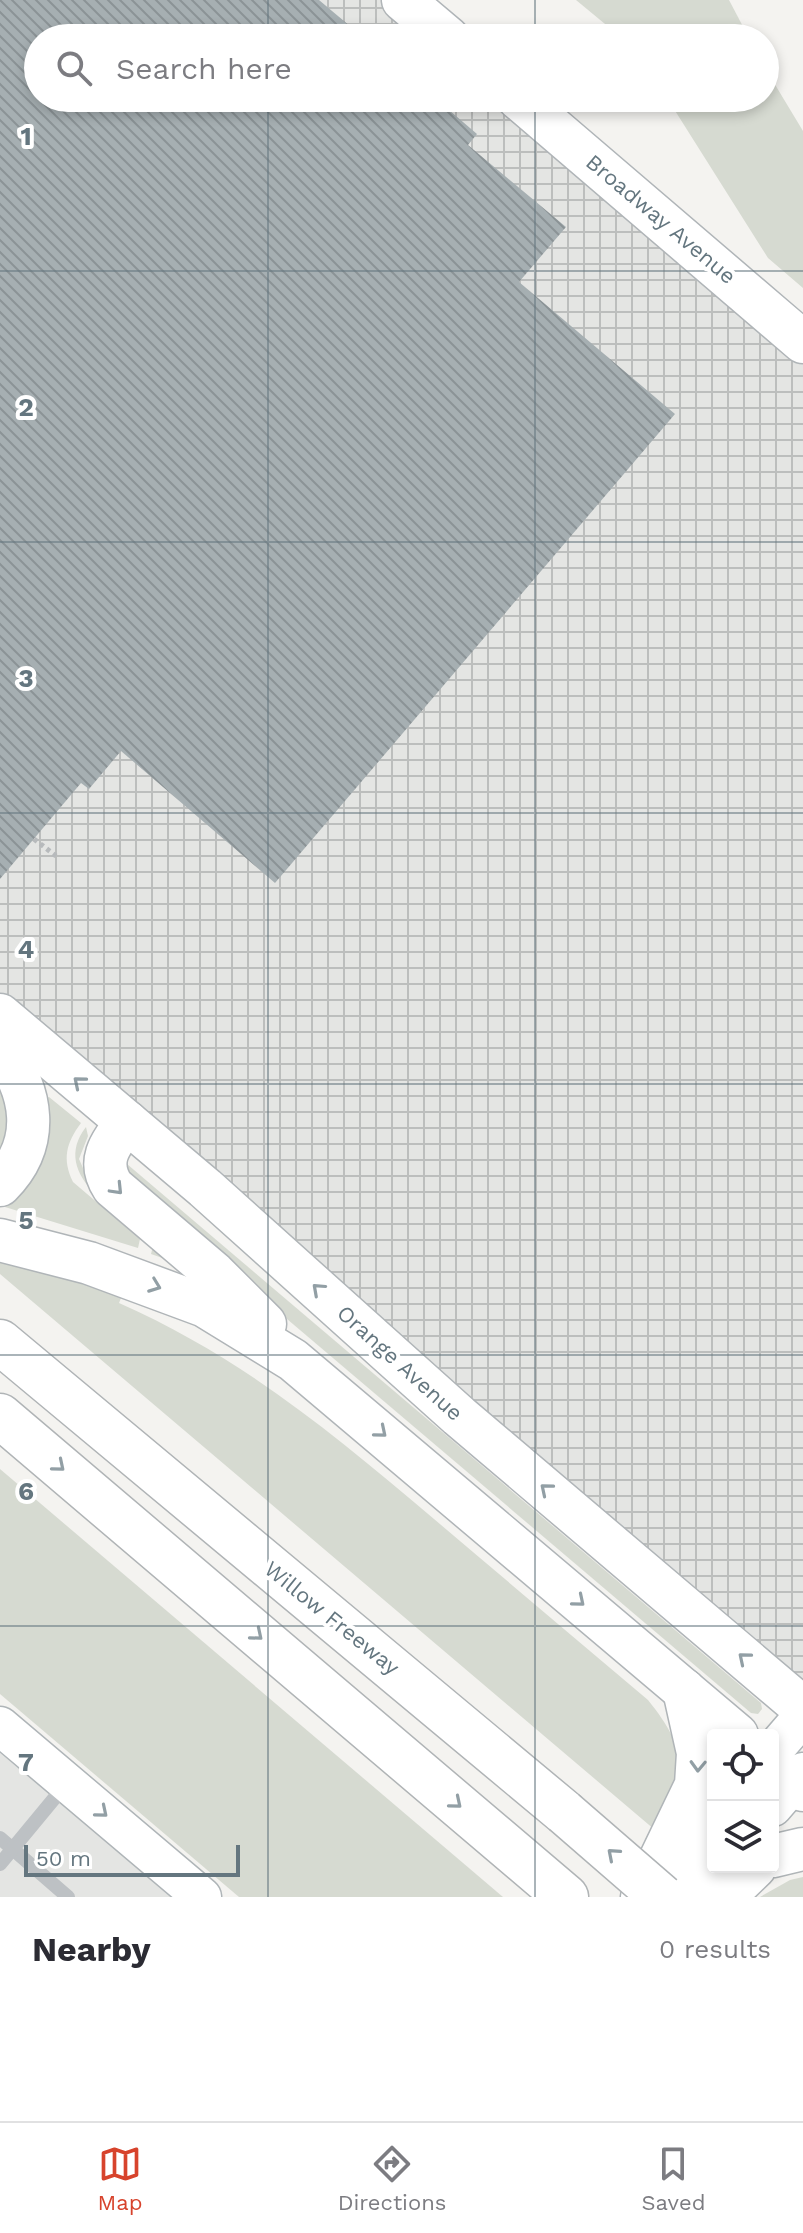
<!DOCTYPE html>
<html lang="en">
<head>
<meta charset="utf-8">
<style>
  body { margin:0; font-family:"Work Sans",sans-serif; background:#f7f7f7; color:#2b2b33 }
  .controls { position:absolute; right:24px; bottom:24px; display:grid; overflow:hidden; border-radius:8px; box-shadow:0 4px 12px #0003 }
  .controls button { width:72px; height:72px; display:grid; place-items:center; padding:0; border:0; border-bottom:2px solid #e1e1e2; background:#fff; color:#2b2b33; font:40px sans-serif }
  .scale { position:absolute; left:24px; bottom:20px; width:216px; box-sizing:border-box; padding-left:8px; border:4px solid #64767f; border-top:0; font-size:22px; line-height:28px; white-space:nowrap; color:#64767f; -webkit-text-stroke:6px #fff; paint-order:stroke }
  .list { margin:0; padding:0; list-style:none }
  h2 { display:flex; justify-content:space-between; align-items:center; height:104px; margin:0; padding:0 32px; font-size:34px }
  h2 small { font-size:26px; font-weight:400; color:#7c7c81 }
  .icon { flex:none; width:44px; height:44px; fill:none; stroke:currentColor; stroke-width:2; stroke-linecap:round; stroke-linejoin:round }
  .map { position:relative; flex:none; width:803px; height:1897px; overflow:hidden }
  .search { position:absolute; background:#fff; box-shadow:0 4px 12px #0003; left:24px; right:24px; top:24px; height:88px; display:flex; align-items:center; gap:20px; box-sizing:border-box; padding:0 28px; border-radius:44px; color:#7c7c81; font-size:30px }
  .sheet { height:224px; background:#fff }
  nav { display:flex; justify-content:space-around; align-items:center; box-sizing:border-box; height:112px; border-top:2px solid #e1e1e2; background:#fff; font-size:22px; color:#7c7c81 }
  nav a { display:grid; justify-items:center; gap:4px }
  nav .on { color:#d7432c }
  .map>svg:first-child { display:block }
</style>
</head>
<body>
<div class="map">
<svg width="803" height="1897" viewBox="0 0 803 1897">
  <defs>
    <pattern id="industrial-grid" width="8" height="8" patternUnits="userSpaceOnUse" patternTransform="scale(2)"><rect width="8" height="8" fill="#e4e5e3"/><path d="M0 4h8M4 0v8" fill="none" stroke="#bcbebd"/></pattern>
    <pattern id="building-back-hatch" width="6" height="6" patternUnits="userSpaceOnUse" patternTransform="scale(2)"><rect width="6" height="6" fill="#a6afb2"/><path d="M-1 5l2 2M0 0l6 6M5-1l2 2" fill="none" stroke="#8b9396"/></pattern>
  </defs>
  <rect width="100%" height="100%" fill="#f4f3f0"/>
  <path fill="#e4e5e3" d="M0 1726 202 1897H0Z"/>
  <path fill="url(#industrial-grid)" d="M0 0H403L448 38H38V98H518L803 342V1708L0 1015Z"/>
  <g fill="#d6dad1">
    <path d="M576 0H729L749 38H622Z"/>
    <path d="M765 68 803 131V288L768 258 667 98H765Z"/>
    <path d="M0 1076 13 1108 0 1160Z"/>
    <path d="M49 1097 81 1123C66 1143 62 1159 73 1182L140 1239 138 1248 5 1207 44 1099Z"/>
    <path d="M86 1127 88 1136 79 1159 87 1177 174 1252 168 1260 151 1254 154 1242C121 1214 48 1176 86 1127Z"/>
    <path d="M127 1164 761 1703 762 1709 758 1714 751 1713 134 1189 125 1172Z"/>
    <path d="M0 1258 123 1293 119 1303C243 1358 332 1433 434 1519 506 1580 577 1640 648 1700 693 1756 680 1769 655 1830L0 1274Z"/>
    <path d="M0 1469 503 1897H239L0 1694Z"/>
    <path d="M803 1877V1897H760L790 1880Z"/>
  </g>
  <path fill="url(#building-back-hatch)" d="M0 0H319L364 38H38V98H435L477 134 468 145 566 227 519 282 675 414 275 883 121 751 89 789 81 783 0 879Z"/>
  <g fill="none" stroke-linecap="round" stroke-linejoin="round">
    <defs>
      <g id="secondary">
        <path d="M0 1726 202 1897"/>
        <path d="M773 1751 803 1716"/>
        <path d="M773 1807 803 1772"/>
        <path d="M656 1889 713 1821"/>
        <path d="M696 1897 722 1867"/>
      </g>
      <g id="primary">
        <path d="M403 0 448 38"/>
        <path d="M518 98 803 342"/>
        <path d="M0 1015 205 1188 459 1416 803 1708"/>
        <path d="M0 1048C33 1091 42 1143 0 1185"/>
        <path d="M127 1122C110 1144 96 1161 113 1187L214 1273 265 1324"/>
        <path d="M0 1240 89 1263 205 1306 293 1360 737 1735"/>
        <path d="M773 1765 803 1790"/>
        <path d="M773 1856 803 1849"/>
        <path d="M642 1897 696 1785 698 1753 684 1690"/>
        <path d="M724 1897 755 1867"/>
      </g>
      <g id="highway">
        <path d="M0 1342 564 1812"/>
        <path d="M0 1416 566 1897"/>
      </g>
    </defs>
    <use href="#secondary" stroke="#afb5b8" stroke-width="41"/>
    <use href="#primary" stroke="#b0b5b8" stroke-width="45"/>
    <use href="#highway" stroke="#b0b4b6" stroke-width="47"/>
    <path stroke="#b7babc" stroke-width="5" stroke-dasharray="4 4" stroke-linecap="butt" d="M34 839 56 856"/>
    <g stroke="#bdc1c4" stroke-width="14">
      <path d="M0 1838 68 1897"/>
      <path d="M0 1864 67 1783"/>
    </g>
    <use href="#secondary" stroke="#fff" stroke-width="38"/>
    <use href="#primary" stroke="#fff" stroke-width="42"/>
    <use href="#highway" stroke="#fff" stroke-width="44"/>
    <defs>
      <path id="highway-bridge" d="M564 1812 662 1897"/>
    </defs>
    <use href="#highway-bridge" stroke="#b0b4b6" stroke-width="47" stroke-linecap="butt"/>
    <use href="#highway-bridge" stroke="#fff" stroke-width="44"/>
  </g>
  <defs><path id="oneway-chevron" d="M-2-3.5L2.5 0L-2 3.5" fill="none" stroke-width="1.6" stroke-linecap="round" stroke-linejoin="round" transform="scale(2)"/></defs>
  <g stroke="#929fa5">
    <use href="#oneway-chevron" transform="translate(79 1082) rotate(-140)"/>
    <use href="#oneway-chevron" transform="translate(117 1189) rotate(46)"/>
    <use href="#oneway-chevron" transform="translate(155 1286) rotate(21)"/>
    <use href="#oneway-chevron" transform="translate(318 1289) rotate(-138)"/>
    <use href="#oneway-chevron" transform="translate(381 1432) rotate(40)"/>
    <use href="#oneway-chevron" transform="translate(59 1466) rotate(40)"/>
    <use href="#oneway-chevron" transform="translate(546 1489) rotate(-140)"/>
    <use href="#oneway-chevron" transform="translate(579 1601) rotate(40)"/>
    <use href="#oneway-chevron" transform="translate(257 1635) rotate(40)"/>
    <use href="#oneway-chevron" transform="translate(744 1658) rotate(-140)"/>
    <use href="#oneway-chevron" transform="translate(698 1766) rotate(92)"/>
    <use href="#oneway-chevron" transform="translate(456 1803) rotate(40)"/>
    <use href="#oneway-chevron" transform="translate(102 1812) rotate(40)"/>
    <use href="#oneway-chevron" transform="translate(613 1854) rotate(-139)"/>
  </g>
  <path fill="none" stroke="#64767f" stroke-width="2" stroke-opacity="0.55" d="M268 0V38M535 0V38M268 98V1897M535 98V1897M0 271H803M0 542H803M0 813H803M0 1084H803M0 1355H803M0 1626H803"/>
  <g text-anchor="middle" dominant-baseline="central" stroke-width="8" stroke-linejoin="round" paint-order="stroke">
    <g font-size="22" fill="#64767f" stroke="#fff">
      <text transform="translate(661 219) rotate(40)">Broadway Avenue</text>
      <text transform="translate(400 1363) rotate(42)">Orange Avenue</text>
      <text transform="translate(332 1618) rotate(39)">Willow Freeway</text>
    </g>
  </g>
  <g font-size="26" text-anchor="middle" font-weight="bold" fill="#64767f" stroke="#fff" stroke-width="8" stroke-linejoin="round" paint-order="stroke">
    <text x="26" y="145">1</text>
    <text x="26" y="416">2</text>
    <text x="26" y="687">3</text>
    <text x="26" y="958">4</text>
    <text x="26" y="1229">5</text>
    <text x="26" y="1500">6</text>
    <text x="26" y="1771">7</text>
  </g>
</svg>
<div class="controls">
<button><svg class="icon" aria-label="locate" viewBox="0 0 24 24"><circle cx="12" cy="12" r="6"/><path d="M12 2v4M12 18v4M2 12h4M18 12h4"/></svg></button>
<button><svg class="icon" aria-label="layers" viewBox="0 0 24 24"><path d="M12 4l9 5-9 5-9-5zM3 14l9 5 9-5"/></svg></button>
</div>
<div class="scale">50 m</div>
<div class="search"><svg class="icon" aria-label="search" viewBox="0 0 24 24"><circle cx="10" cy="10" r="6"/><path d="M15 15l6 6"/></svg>Search here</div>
</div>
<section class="sheet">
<h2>Nearby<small>0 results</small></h2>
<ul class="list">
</ul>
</section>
<nav>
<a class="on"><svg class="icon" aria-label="map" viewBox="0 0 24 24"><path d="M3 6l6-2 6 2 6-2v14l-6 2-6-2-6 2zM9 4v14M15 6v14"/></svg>Map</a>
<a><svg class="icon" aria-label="directions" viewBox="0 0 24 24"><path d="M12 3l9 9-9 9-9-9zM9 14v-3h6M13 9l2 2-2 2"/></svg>Directions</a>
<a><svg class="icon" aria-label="saved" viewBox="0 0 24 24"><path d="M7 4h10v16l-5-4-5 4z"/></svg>Saved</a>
</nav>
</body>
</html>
